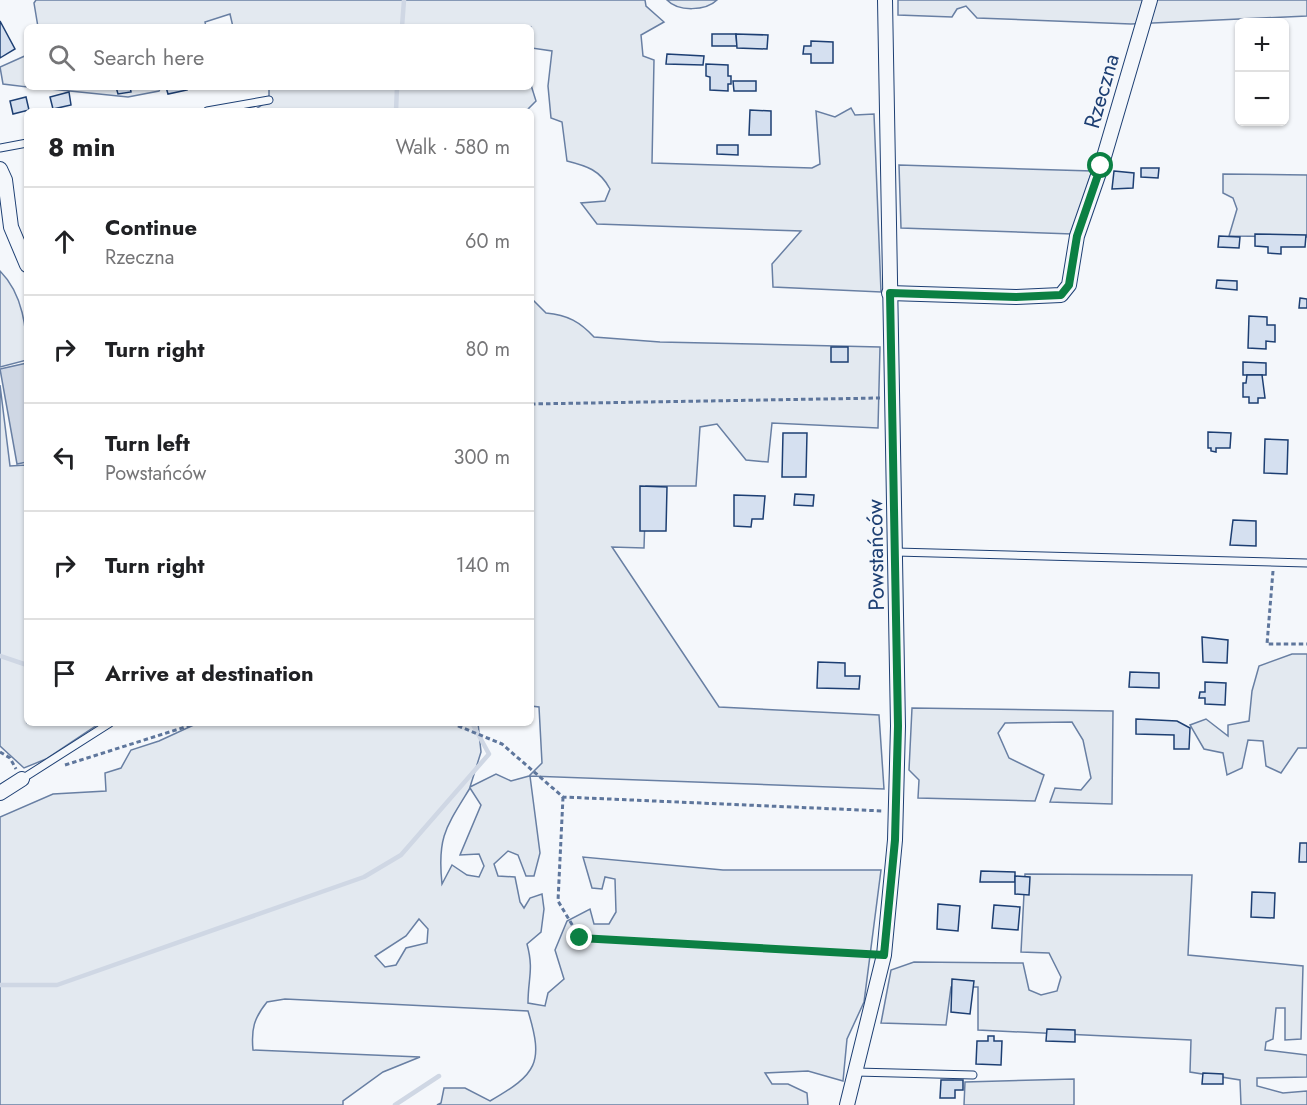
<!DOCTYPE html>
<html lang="en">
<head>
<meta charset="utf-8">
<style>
  body { margin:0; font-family:Jost,sans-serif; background:#f2f2f2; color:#202124 }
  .controls { position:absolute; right:18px; top:18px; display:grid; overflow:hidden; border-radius:9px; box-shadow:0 2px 4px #0004 }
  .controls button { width:54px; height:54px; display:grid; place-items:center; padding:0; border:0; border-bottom:2px solid #e0e0e0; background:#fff; color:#202124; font:30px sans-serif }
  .stop { position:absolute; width:18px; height:18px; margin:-14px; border:4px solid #0b8043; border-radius:50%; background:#fff }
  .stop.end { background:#0b8043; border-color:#fff; box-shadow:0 2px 6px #0008 }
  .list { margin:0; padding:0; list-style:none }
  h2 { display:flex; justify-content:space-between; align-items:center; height:78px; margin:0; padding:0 24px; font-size:26px }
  h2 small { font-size:20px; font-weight:400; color:#757577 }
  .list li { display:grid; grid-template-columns:39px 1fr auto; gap:18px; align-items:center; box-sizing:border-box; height:108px; padding:0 24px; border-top:2px solid #e0e0e0 }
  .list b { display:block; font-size:22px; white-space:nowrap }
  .list p { margin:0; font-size:20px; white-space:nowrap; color:#757577 }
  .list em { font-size:20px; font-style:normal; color:#757577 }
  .icon { flex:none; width:33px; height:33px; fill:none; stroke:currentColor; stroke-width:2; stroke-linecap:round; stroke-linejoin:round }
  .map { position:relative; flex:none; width:1307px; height:1105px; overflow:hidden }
  .search { position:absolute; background:#fff; box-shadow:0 2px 4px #0004; left:24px; top:24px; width:510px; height:66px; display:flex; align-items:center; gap:15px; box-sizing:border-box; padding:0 21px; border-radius:9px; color:#757577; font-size:22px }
  .panel { position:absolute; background:#fff; box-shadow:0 2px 4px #0004; left:24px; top:108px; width:510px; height:618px; border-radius:9px }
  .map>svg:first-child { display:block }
</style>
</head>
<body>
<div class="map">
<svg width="1307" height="1105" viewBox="0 0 1307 1105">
  <rect width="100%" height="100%" fill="#f4f7fb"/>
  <g fill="#e3e9f0" stroke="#687fa3" stroke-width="1.5" fill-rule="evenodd">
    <path d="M36 0H645L646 6 664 22 641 35 643 56 654 60 652 163 812 168 820 164 816 111 835 117 851 108 855 115 874 114 881 292 773 287 772 264 801 231 597 224 581 203 605 201 610 189C600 170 587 166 567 161L562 122 551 118 548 86 552 51 532 48 531 51V27H233L230 14 205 22 206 27H38L34 3Z"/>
    <path d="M667 0H717C706 11 678 12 667 0Z"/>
    <path d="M898 0H1307V16L1131 24 977 18 966 6 957 9 952 17 898 15Z"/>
    <path d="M27 55V87L3 84 0 67Z"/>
    <path d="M531 85 536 101 526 111H253L269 100V87H531Z"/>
    <path d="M31 87H161L159 91 128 97Z"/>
    <path d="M899 165 1092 171 1072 234 901 228Z"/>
    <path d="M1223 174 1307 175V237L1229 236 1237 209 1233 198 1223 193Z"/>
    <path d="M0 271C23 294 27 329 27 360L0 367Z"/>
    <path d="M531 298 546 313C568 315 580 322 594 337L660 342 880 347 878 428 772 423 768 462 746 460 717 424 700 427 696 486H646L644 548 612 547 719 707 879 715 884 789 530 776 540 853 534 876H526L518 855 508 851 494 864 498 876 515 877 520 902 524 908 530 898 542 894 544 909 541 932 527 944C534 970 528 978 528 1003L545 1006 548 993 564 979 555 950 567 921 590 909 594 924H609L616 912 615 879 605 877 602 889 592 888 583 857 723 870H881L864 1002 847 1039 843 1081 808 1071 765 1073 772 1084H788L807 1093 808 1105H437L441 1103 444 1088H465L490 1101C537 1074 544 1063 528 1011L285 999 267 1002C254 1018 251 1029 253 1050L420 1057 383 1072 343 1101V1105H0V817L53 794 106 791 105 773 121 768 131 750 159 741 198 723H478L481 752 470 787 496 774 511 781 529 776 542 763 539 707 531 706ZM470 788 481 805 460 855 479 854 484 866 479 877 467 875 452 865 442 884C437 837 446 827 470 788ZM419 919 428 929 427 943 406 948 396 965 385 967 375 956 406 936Z"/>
    <path d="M0 385 10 466 27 465V723H100L46 759 24 768 0 746Z"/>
    <path d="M1292 654H1307V748H1298L1281 773 1266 766 1263 741 1248 740 1242 768 1227 775 1223 753 1204 749 1190 725 1206 719 1228 736V725L1249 721 1252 691 1259 666Z"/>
    <path d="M912 708 1113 711 1112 804 1050 802 1055 788 1081 790 1091 778 1083 740 1072 722 1005 723 998 733 1009 758 1044 775 1035 801 918 798 919 780 909 770Z"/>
    <path d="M1025 874 1192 875 1188 955 1303 966 1301 1039 1285 1040V1008H1276L1273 1039 1266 1042 1265 1050 1307 1055V1077L1257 1078V1086L1283 1093 1307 1091V1105H1241L1240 1080 1190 1072 1191 1040 978 1030V987H951L946 1025 881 1023 891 970 914 962 1023 963 1029 990 1041 995 1057 991 1061 977 1049 953 1021 952Z"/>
    <path d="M1074 1079V1105H964L965 1082Z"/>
  </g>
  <path fill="#cfd7e4" stroke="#687fa3" stroke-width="1.5" d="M27 363V462L17 464 0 369Z"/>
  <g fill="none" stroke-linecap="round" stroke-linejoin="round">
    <g stroke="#cfd7e4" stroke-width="4.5">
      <path d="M402 27 404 0"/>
      <path d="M396 111 397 87"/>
      <path d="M0 656 27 665"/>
      <path d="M0 985H57L364 877 401 855 489 754 472 723"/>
      <path d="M395 1105 439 1076"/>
    </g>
  </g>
  <g fill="#d5e0f0" stroke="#1d3f73" stroke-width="1.5">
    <path d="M0 21 15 49 0 58Z"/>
    <path d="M712 34H736L737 46H712Z"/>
    <path d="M736 34 768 35 767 49 737 48Z"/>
    <path d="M811 41 833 42V63H811V54H803L804 46H811Z"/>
    <path d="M667 54 704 56 703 65 666 64Z"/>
    <path d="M706 64 728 65V76H731V84H728V91L710 90V77L706 76Z"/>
    <path d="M733 81H756V91H734Z"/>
    <path d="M116 87H130L131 92 118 94Z"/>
    <path d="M166 87H186L187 90 168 94Z"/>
    <path d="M69 92 71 105 53 109 50 97Z"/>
    <path d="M26 97 29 110 13 114 10 101Z"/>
    <path d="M750 110 771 111V135H749Z"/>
    <path d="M717 145H738V155L717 154Z"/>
    <path d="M1141 168H1159L1158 178 1141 177Z"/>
    <path d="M1114 171 1134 173 1133 188 1112 189Z"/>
    <path d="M1255 234 1306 235 1305 247H1281V254L1268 253V247L1255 246Z"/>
    <path d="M1219 236 1240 237 1239 248 1218 247Z"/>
    <path d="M1217 280 1237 281V290L1216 288Z"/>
    <path d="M1300 298 1307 299V308H1299Z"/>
    <path d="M1249 316 1267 317V325H1275V342L1266 341V349L1248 348Z"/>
    <rect x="831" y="347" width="17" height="15"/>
    <path d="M1243 362 1266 363V375H1243Z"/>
    <path d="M1247 375H1262L1265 398H1258V403H1249V397H1243V383H1246Z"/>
    <path d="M1208 432 1231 433 1230 448H1216V452L1211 451V448H1208Z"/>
    <path d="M783 433H807L806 477H782Z"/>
    <path d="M1265 439 1288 440 1287 474 1264 473Z"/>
    <path d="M640 486 667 487 666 531H640Z"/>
    <path d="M795 494 814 495 813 506 794 505Z"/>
    <path d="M734 495 765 496 763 519H752L751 527 734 526Z"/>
    <path d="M1233 520 1256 521V546L1230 545Z"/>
    <path d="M1202 637 1228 640 1227 663 1203 662Z"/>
    <path d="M818 662 845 663V676H860L859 689 817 688Z"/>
    <path d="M1130 672 1159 673V688L1129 687Z"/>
    <path d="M1205 682 1226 683 1225 705 1205 704V698H1199L1200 692H1205Z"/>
    <path d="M1136 719 1177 721 1190 728 1189 749H1174V735L1136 734Z"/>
    <path d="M1300 843H1307V862H1299Z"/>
    <path d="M981 871 1015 872V882H980Z"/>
    <path d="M1015 876 1030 877 1029 895 1015 894Z"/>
    <path d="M1252 892 1275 893 1274 918 1251 917Z"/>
    <path d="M938 904 960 906 958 931 937 929Z"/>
    <path d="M994 905 1020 907 1018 930 992 928Z"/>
    <path d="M952 979 974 981 970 1014 951 1012Z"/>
    <path d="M1047 1029 1075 1030V1042L1046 1041Z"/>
    <path d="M988 1036H994V1041H1002L1001 1065 976 1064 977 1041H988Z"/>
    <path d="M1203 1073 1223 1074V1084H1202Z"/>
    <path d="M941 1080H963V1090H955V1098H940Z"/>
  </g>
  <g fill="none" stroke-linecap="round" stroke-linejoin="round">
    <defs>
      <g id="service">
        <path d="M207 111 269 100"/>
        <path d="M0 148 27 143"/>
        <path d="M896 552 1307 563"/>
        <path d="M22 779 110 723"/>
        <path d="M856 1072 973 1075"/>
      </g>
      <g id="minor">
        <path d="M0 169 5 180 11 227 27 265"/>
        <path d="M889 293 1016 297 1061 295 1069 285 1077 236 1101 167 1150 0"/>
        <path d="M0 793 22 779"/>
        <path d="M847 1105 884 955 895 840 898 726 885 0"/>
      </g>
    </defs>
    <use href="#service" stroke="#1d3f73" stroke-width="9"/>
    <use href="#minor" stroke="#1d3f73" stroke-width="16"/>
    <g stroke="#5e769c" stroke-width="3" stroke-dasharray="4.5 3" stroke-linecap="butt">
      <path d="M531 404 880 398"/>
      <path d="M1273 571 1267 644H1307"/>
      <path d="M451 723 502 744 563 797 883 811"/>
      <path d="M0 752 10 758 16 769"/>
      <path d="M65 765 198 723"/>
      <path d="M563 797 558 901 580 938 870 954"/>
    </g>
    <use href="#service" stroke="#f4f7fb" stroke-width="7"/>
    <use href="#minor" stroke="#f4f7fb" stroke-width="14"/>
  </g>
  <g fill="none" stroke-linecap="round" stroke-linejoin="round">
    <path stroke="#0b8043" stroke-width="8" d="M580 938 884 955 895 840 898 726 890 293 1016 297 1061 295 1069 285 1077 236 1101 166"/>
  </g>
  <g text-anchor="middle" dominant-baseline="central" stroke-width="4.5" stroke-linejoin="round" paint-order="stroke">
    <g font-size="22" fill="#1d3f73" stroke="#f4f7fb">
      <text transform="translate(1101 91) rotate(-74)">Rzeczna</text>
      <text transform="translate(875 555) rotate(-91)">Powstańców</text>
    </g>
  </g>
</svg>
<div class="controls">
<button>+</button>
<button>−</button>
</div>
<div class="stop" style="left:1101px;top:166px"></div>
<div class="stop end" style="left:580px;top:938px"></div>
<div class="search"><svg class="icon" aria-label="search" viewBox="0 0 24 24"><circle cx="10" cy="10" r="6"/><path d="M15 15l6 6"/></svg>Search here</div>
<section class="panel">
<h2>8 min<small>Walk · 580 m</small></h2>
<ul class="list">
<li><svg class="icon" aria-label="ahead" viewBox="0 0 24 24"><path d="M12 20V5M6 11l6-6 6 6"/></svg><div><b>Continue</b><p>Rzeczna</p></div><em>60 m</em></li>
<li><svg class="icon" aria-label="right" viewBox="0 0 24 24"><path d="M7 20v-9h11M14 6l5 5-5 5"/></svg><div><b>Turn right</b></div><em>80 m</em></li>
<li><svg class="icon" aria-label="left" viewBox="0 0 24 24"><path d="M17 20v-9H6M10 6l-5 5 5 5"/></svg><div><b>Turn left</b><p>Powstańców</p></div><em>300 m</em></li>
<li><svg class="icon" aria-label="right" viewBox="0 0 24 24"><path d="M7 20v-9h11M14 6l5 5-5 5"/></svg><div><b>Turn right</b></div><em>140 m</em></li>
<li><svg class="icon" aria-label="arrive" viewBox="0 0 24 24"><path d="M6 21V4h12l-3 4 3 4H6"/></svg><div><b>Arrive at destination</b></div></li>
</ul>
</section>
</div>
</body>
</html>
